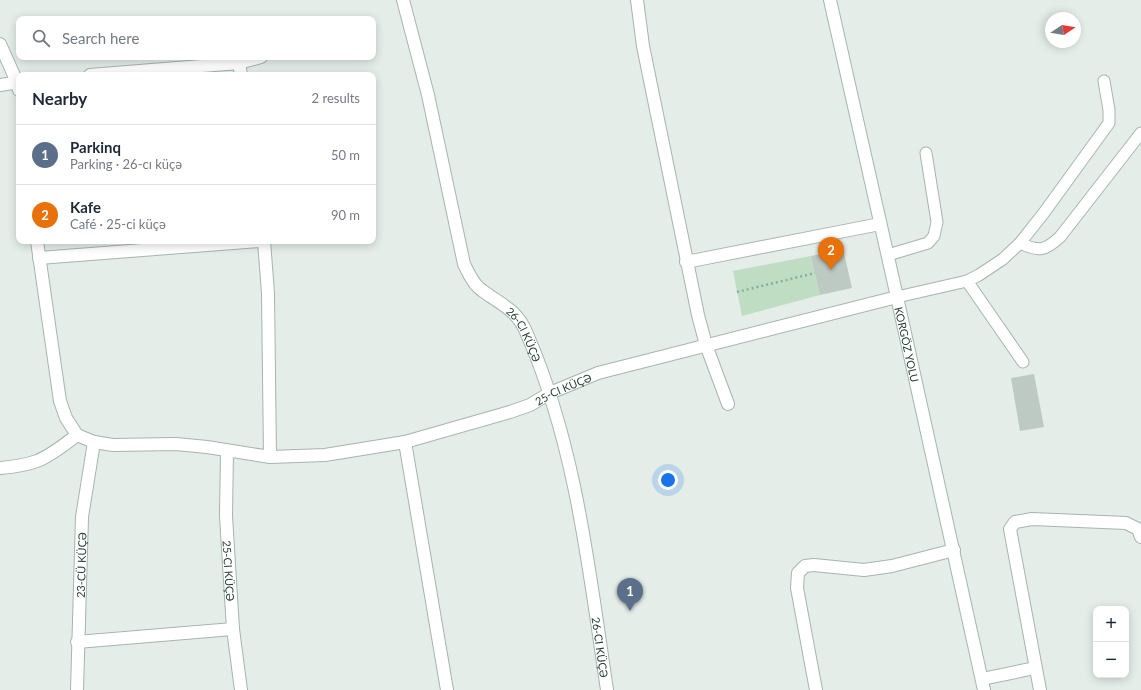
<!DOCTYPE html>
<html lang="en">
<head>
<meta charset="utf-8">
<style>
  body { margin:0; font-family:Lato,sans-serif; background:#f2f2f3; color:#1f2937 }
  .controls { position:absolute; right:12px; bottom:12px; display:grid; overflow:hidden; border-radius:8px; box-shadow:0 2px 10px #0003 }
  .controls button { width:36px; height:36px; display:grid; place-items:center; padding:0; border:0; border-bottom:1px solid #e0e1e3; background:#fff; color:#1f2937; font:20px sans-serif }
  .compass { position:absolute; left:1045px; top:12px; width:36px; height:36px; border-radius:50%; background:#fff; box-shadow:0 2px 10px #0003; rotate:78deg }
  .you { position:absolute; left:668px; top:480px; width:14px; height:14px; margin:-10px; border:3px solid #fff; border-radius:50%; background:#1a73e8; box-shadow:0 0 0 6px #1a73e833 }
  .badge { display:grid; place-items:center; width:26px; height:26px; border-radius:50%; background:#7b4a4a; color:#fff; font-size:13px; font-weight:700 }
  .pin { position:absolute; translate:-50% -33px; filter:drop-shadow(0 1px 2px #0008) }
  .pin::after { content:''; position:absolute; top:21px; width:14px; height:12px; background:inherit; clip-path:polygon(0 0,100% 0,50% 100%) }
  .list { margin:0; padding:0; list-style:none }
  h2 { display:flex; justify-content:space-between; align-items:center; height:52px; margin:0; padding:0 16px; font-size:17px }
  h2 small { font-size:13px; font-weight:400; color:#747a83 }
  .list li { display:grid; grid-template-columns:26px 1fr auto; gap:12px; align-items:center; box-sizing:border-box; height:60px; padding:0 16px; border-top:1px solid #e0e1e3 }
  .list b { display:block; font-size:15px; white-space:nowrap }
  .list p { margin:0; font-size:13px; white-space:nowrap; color:#747a83 }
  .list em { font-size:13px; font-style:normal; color:#747a83 }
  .icon { flex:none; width:22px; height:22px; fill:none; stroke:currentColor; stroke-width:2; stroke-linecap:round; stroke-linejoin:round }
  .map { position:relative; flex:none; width:1141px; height:690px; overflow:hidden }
  .search { position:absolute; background:#fff; box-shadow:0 2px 10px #0003; left:16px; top:16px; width:360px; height:44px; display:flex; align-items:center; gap:10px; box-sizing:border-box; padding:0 14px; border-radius:8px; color:#747a83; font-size:15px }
  .panel { position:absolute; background:#fff; box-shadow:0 2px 10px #0003; left:16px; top:72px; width:360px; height:172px; border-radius:8px }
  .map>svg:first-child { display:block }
</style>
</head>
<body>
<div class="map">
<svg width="1141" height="690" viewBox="0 0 1141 690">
  <rect width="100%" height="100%" fill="#e4ede8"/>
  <path fill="#beddc2" d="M811 256 820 295 742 316 733 271Z"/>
  <g fill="#bccac3">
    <path d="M843 249 852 288 820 295 811 256Z"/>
    <path d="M1034 374 1044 427 1020 431 1011 378Z"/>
  </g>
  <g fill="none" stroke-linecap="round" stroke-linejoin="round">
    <defs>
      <g id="service">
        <path d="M1020 243C1039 252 1045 251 1060 237L1141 133"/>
        <path d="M888 255 928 243 934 236 937 222 926 153"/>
        <path d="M967 281 1023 362"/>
        <path d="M897 297 967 281 979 275 1003 259 1020 243 1043 214 1109 123V110L1104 81"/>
      </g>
      <g id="minor">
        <path id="s1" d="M403 0 428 95 464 264C468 272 471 280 478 287 481 290 486 293 490 296 507 307 519 314 527 334 576 446 589 570 607 690"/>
        <path d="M637 0 643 46 698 315 706 345 728 404"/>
        <path d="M0 44 17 82 19 90"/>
        <path d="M239 63 241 75"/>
        <path d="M90 75 239 63 261 57"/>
        <path d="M0 85 19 82"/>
        <path d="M37 241 60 401 66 418 77 435"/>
        <path d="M264 241 268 293 270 457"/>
        <path d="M39 258 259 241"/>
        <path d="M686 262 880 224"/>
        <path id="s2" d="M77 435 94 442 113 445 176 444 207 447 270 457 325 455 405 442 510 412 530 405 550 393 598 373 897 297"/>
        <path d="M405 442 447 690"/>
        <path id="s3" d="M227 451 226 516 233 629 241 690"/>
        <path d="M0 468C12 467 26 465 37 461 52 455 65 444 77 435"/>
        <path d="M77 642 233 629"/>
        <path d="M982 679 1035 668"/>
        <path id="s4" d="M77 690 82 517 94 442"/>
        <path d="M816 690 797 588 798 573 805 566 814 565 864 570 892 566 954 550"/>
        <path d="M1040 690 1010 529 1015 522 1032 519 1126 523 1138 529 1141 537"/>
      </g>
      <g id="secondary">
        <path id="s5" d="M830 0 897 297 984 690"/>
      </g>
    </defs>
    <use href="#service" stroke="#a7b5ae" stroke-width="13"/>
    <use href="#minor" stroke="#a7b5ae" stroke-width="14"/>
    <use href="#secondary" stroke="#a2b8ae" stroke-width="14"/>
    <path stroke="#86af9d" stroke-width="2.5" stroke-dasharray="2 3" stroke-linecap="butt" d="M737 292 815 273"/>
    <use href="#service" stroke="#fff" stroke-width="11"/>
    <use href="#minor" stroke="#fff" stroke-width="12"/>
    <use href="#secondary" stroke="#fff" stroke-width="12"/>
  </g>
  <g text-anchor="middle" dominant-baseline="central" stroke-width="3" stroke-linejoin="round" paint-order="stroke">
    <g font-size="11" fill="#243e33" stroke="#f4f9f6">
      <text stroke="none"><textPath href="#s1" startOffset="366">26-CI KÜÇƏ</textPath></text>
      <text stroke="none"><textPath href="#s5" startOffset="353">KORGÖZ YOLU</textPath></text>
      <text stroke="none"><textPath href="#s2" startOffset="499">25-CI KÜÇƏ</textPath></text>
      <text stroke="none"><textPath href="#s4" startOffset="125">23-CÜ KÜÇƏ</textPath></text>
      <text stroke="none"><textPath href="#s3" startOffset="120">25-CI KÜÇƏ</textPath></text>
      <text stroke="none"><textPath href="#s1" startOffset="690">26-CI KÜÇƏ</textPath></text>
    </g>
  </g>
</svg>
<div class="controls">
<button>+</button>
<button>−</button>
</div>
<svg class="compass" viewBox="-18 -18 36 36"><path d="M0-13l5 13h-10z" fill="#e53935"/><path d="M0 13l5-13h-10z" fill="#747a83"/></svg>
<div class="you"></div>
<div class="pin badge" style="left:630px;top:611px;background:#5c6f8a">1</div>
<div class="pin badge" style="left:831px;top:270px;background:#e8710a">2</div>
<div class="search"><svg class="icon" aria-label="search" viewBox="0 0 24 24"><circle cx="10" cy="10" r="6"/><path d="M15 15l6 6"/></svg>Search here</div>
<section class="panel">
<h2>Nearby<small>2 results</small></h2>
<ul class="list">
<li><span class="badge" style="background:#5c6f8a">1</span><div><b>Parkinq</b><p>Parking · 26-cı küçə</p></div><em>50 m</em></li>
<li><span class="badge" style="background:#e8710a">2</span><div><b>Kafe</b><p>Café · 25-ci küçə</p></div><em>90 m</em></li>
</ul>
</section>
</div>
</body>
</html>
